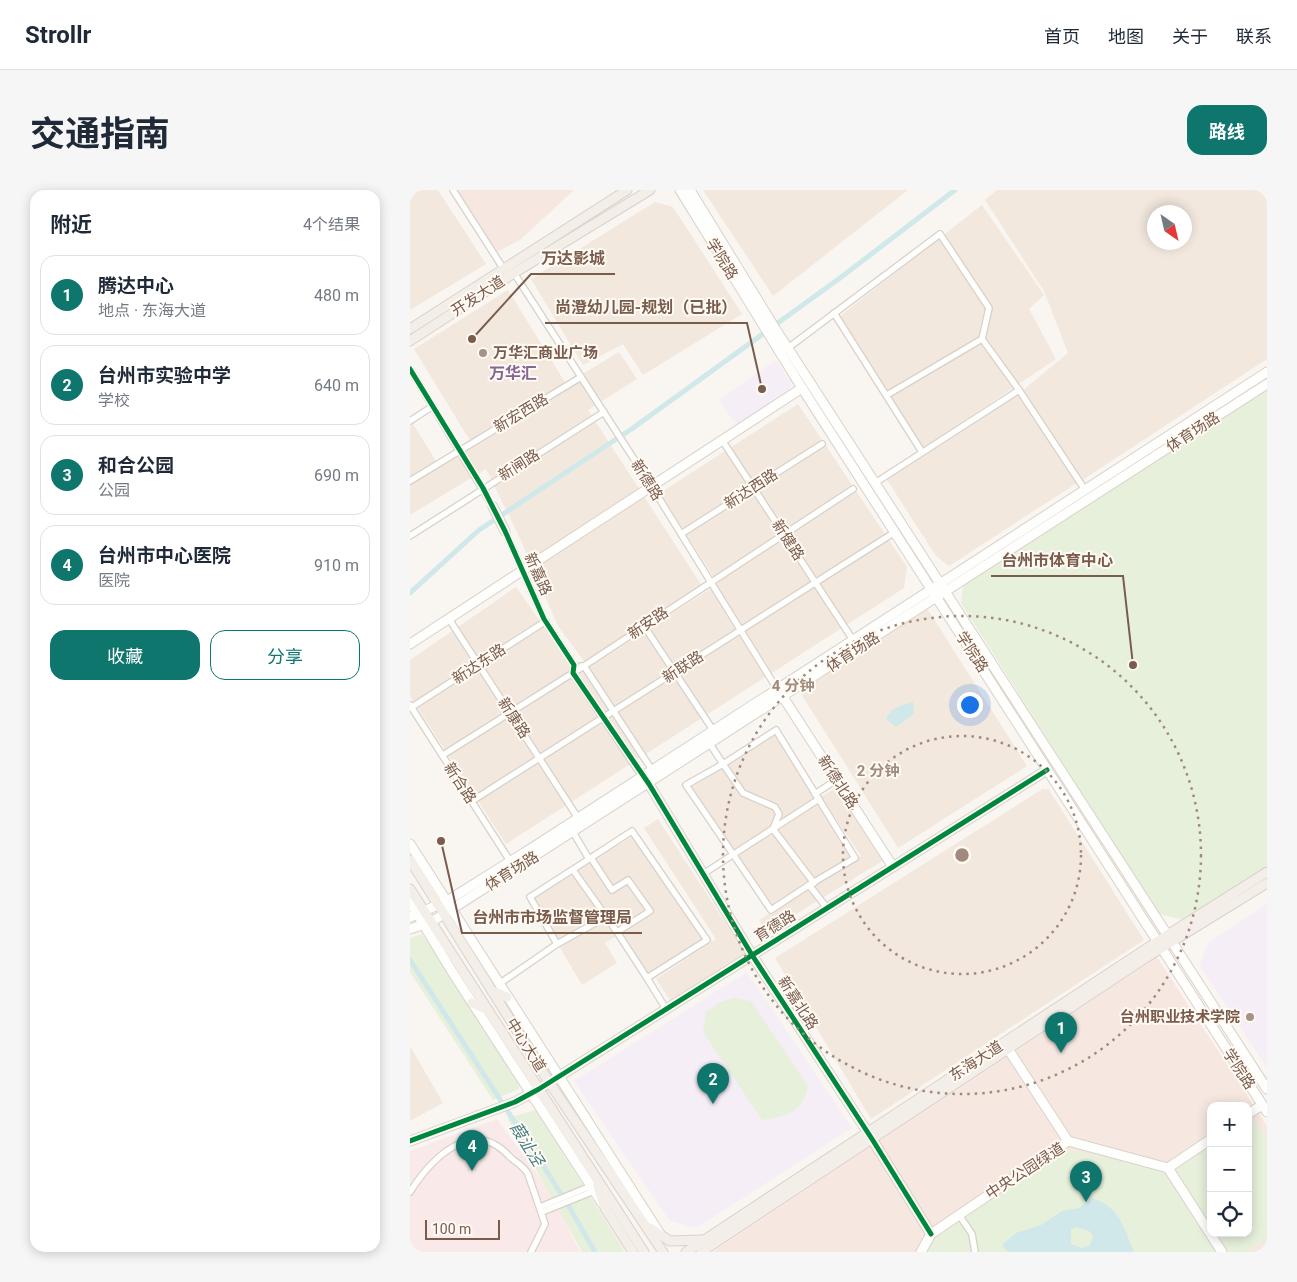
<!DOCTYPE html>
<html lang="zh">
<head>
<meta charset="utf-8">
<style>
  body { margin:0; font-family:Roboto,"Noto Sans SC",sans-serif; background:#f6f6f7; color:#1f2937 }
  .controls { position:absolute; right:15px; bottom:15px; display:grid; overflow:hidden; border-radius:10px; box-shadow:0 2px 12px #0003 }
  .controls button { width:45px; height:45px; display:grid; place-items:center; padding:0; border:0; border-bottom:1px solid #e0e1e3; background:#fff; color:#1f2937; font:25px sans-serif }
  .compass { position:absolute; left:737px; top:15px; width:45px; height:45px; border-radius:50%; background:#fff; box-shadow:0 2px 12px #0003; rotate:146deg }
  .scale { position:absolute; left:15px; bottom:12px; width:75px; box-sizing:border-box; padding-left:5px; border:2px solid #7a5c4d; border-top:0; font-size:14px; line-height:18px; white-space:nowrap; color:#7a5c4d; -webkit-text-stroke:4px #fffaf3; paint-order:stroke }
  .you { position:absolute; left:559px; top:514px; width:18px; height:18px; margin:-12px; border:4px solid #fff; border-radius:50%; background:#1a73e8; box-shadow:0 0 0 8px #1a73e833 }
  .badge { display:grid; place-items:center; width:32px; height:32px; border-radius:50%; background:#0f766e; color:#fff; font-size:16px; font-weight:700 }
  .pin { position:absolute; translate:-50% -41px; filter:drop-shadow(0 1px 2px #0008) }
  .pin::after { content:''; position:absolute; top:26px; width:18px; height:15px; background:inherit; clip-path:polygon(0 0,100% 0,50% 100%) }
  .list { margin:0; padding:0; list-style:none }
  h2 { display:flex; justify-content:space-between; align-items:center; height:65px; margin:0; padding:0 20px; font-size:21px }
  h2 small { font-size:16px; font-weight:400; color:#747a83 }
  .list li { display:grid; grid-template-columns:32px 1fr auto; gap:15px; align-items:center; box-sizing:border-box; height:80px; margin:0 10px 10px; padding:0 10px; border:1px solid #e0e1e3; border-radius:15px }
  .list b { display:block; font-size:19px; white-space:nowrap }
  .list p { margin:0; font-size:16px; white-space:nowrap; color:#747a83 }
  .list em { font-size:16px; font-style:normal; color:#747a83 }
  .actions { display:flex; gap:10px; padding:15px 20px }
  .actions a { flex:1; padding:11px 0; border:1px solid #0f766e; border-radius:15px; text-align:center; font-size:18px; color:#0f766e }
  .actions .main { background:#0f766e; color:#fff }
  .icon { flex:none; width:28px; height:28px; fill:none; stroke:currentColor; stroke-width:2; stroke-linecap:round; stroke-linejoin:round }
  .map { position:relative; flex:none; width:857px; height:1062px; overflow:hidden; border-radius:15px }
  header { display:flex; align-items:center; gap:30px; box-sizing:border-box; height:70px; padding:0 25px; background:#fff; border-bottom:1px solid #e0e1e3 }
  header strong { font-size:24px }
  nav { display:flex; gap:28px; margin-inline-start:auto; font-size:18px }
  .intro { display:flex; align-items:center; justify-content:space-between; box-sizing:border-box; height:120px; padding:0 30px }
  h1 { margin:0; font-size:35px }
  .button { padding:12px 22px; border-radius:15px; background:#0f766e; color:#fff; font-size:18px; font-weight:700 }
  main { display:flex; gap:30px; padding:0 30px }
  aside { flex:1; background:#fff; border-radius:15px; box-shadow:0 2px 12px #0003 }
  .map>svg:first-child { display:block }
</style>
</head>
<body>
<header>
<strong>Strollr</strong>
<nav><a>首页</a><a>地图</a><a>关于</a><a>联系</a></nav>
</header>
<div class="intro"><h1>交通指南</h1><a class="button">路线</a></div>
<main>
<aside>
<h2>附近<small>4个结果</small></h2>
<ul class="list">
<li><span class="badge">1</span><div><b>腾达中心</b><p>地点 · 东海大道</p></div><em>480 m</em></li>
<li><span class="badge">2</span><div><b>台州市实验中学</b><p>学校</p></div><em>640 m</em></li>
<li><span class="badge">3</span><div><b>和合公园</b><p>公园</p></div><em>690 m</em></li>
<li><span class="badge">4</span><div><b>台州市中心医院</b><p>医院</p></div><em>910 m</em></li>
</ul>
<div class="actions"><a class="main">收藏</a><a>分享</a></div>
</aside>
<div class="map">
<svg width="857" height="1062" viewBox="0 0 857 1062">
  <rect width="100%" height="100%" fill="#f9f5f0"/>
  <g fill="#f2e8de" fill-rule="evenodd">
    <path d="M0 0H28L76 74 0 120Z"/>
    <path d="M293 0H498L363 106Z"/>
    <path d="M587 0H857V169L671 291 613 200 658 163 634 101 575 10ZM744 22H774V52H744Z"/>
    <path d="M245 12 263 17 332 124 233 185 213 154 173 175 121 89Z"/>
    <path d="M572 15 634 105 619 119 646 169 513 258 430 126Z"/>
    <path d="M98 100 156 194 209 162 227 189 178 220 294 399 177 475 148 436 108 344 76 279 0 325V295L62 254 4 159Z"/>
    <path d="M610 204 667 293 539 376 526 366 477 290Z"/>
    <path d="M388 214 497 377 494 398 96 654 0 506V470L106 397 168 485 308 394 250 303Z"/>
    <path d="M0 229 26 271 0 288Z"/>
    <path d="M517 418 617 576 488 658 388 499Z"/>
    <path d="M364 542 446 663 360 716 280 598Z"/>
    <path d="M427 597 474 670 357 742 349 730 451 666 411 607Z"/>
    <path d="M634 598 635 600 638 598 734 750 461 929 365 768Z"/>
    <path d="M248 629 335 763 261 811 246 789 306 749 234 638Z"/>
    <path d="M228 643 299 746 237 791 211 743 195 753 207 773 172 795 121 708Z"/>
    <path d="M0 856 33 913 0 931Z"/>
  </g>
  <g fill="#f6e8e1" fill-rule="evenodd">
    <path d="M45 0H164L110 50 85 63Z"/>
    <path d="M747 767 857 936V1062H302ZM801 916H838V1043H801Z"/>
  </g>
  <g fill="#f6eef6">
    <path d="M366 170 382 194 377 203 327 236 309 210Z"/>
    <path d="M857 714V878L790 776 797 754Z"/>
    <path d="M337 782 442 938 286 1038 260 1031 164 891Z"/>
  </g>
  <path fill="#fae9e9" d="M87 929 140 1002 170 1062H0V961Z"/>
  <g fill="#e7f0db">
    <path d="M857 194V677L774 730 749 724 551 413 554 386Z"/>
    <path d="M12 744 110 891 109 899 83 910 0 782V748Z"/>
    <path d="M325 808 341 811 398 896C394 922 375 927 352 930L293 842 296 822 310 812Z"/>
    <path d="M126 920 215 1062H172L97 928Z"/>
    <path d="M842 927 857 949V1048L836 1062H818L806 1043H838V930Z"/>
    <path d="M801 955V1036L763 979Z"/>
    <path d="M661 960 753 981 806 1062H518L529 1043Z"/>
  </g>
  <g fill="#d0e8ea" fill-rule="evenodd">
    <path d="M503 512 504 524 486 537 476 529C481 517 492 515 503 512Z"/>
    <path d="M682 1008C710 1017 714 1038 724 1062H598L592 1055 606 1043 631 1035 652 1021 669 1018ZM667 1037 681 1042 683 1047 680 1055 672 1058 661 1054V1039Z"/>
  </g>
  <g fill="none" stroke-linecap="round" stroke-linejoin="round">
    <g stroke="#d0e8ea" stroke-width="5">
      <path d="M0 403 69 340 223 238 430 88 545 0"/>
      <path d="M0 770 157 1013 185 1062"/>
    </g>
    <defs>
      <g id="street">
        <path d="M43 0 93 78"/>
        <path d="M104 83 242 297 367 499"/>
        <path d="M424 123 512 262"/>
        <path d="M378 158 530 44 579 118 572 149 609 200"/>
        <path d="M0 179 83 317"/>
        <path d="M477 205 572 149"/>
        <path d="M0 231 23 216"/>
        <path d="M312 250 443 450"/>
        <path d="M0 291 171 187"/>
        <path d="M465 293 609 200 675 300"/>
        <path d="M95 341 134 429 164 475 163 483 233 588"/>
        <path d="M271 344 412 254"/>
        <path d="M0 346 194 222"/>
        <path d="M39 429 168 628"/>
        <path d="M234 436 303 540"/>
        <path d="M171 476H174L242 580 241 584"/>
        <path d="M0 515 100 671"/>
        <path d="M2 517 136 431"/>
        <path d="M300 554 313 574 366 540 445 668 399 695 417 718"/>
        <path d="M33 565 174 476 443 299"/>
        <path d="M405 604 426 590"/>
        <path d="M62 611 485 342"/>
        <path d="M163 642 179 669 222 641 297 750 237 788 256 819"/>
        <path d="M181 668 202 700 218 690 240 721 207 742 237 788"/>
        <path d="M163 680 207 742"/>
        <path d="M293 684 409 609"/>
        <path d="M399 695 361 720 276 595 313 574 333 603 365 617 369 624 363 639 404 693"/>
        <path d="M147 754 120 707 179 669"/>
        <path d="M89 794 147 754 196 727"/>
        <path d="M0 1002C21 969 62 926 99 966 106 973 113 975 118 984L135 1034 121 1062"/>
        <path d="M130 1017 181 996"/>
        <path d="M132 1022 184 1001"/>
        <path d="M549 1025 562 1044 565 1062"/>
      </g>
      <g id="secondary">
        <path d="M270 0 392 198 857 922"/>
        <path d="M280 0 366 140 857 899"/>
        <path d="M83 317 95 341"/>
        <path d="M0 454 392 198"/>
        <path d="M373 507 483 677"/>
        <path d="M239 594 342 765 462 949 521 1044"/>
        <path d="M0 654 250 1044"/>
        <path d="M0 712 41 780 192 1013"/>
        <path d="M0 727 37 711 125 656 857 182"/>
        <path d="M0 739 21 732 42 719 857 194"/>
        <path d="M598 859 658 951"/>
        <path d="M838 924 852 915"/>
        <path d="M0 951 105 912 129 899 637 580"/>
        <path d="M758 978 801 949"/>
        <path d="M511 1062 521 1044 658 951 758 978 812 1062"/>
      </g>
      <g id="primary">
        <path d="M0 139 217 0"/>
        <path d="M0 151 104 83 240 0"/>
        <path d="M0 670 139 892 253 1062"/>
        <path d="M0 699 234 1062"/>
        <path d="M82 801 97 807"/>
        <path d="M62 813 78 820"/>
        <path d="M188 996 195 1018 223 1062"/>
        <path d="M240 1038 260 1051 292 1050"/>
        <path d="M276 1062 748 751 857 682"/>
        <path d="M291 1062 737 767 857 693"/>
      </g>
    </defs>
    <use href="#street" stroke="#d7d1cb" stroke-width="8"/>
    <use href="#secondary" stroke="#d9d2cb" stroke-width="11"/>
    <use href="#primary" stroke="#dad1cc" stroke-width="11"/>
    <use href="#street" stroke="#fefefd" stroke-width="5.5"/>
    <use href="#secondary" stroke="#fefefd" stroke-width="9"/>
    <use href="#primary" stroke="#f3eee8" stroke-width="9"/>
    <defs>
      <g id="cycleway">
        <path d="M0 179 73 298 95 341 134 429 164 475 163 483 239 594 342 765 462 949 521 1044"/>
        <path d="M0 951 105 912 129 899 637 580"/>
      </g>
    </defs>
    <use href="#cycleway" stroke="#fffaf3" stroke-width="8"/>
    <use href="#cycleway" stroke="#00873e" stroke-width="5"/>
  </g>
  <g fill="none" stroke="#9f8a7d" stroke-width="2.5" stroke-dasharray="2.5 5">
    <circle cx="552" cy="665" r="119"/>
    <circle cx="552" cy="665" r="239"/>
  </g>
  <g fill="#a69286" stroke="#fffaf3" stroke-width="2">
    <circle cx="73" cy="163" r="5"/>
    <circle cx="840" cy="827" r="5"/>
  </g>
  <g text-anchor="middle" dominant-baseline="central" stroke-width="4" stroke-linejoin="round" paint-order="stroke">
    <g font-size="15" fill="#7a5c4d" stroke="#fffaf3">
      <text transform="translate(312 69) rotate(58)">学院路</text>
      <text transform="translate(68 106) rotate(-33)">开发大道</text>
      <text transform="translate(111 223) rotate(-31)">新宏西路</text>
      <text transform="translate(783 242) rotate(-33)">体育场路</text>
      <text transform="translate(109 275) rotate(-32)">新闸路</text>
      <text transform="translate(237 290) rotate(58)">新德路</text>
      <text transform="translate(341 299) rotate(-33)">新达西路</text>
      <text transform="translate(378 350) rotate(57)">新健路</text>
      <text transform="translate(128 384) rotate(66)">新嘉路</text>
      <text transform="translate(238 433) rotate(-34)">新安路</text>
      <text transform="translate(443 462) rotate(-33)">体育场路</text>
      <text transform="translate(562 462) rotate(57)">学院路</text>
      <text transform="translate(69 474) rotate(-33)">新达东路</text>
      <text transform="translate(273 477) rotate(-33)">新联路</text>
      <text transform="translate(104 528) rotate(57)">新康路</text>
      <text transform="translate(428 592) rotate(57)">新德北路</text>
      <text transform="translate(50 593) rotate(57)">新合路</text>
      <text transform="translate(102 681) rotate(-32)">体育场路</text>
      <text transform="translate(365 736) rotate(-32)">育德路</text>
      <text transform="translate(388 813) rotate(57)">新嘉北路</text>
      <text transform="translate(116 855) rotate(58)">中心大道</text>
      <text transform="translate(566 871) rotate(-33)">东海大道</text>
      <text transform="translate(829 879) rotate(57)">学院路</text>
      <text transform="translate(615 981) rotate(-33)">中央公园绿道</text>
    </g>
    <g font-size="15" font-weight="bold" fill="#7a5c4d" stroke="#fffaf3" text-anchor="start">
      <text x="83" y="163">万华汇商业广场</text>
      <text x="830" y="827" text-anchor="end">台州职业技术学院</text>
    </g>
    <g font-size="16" font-weight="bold" fill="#846695" stroke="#fffaf3">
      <text x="103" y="183">万华汇</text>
    </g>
    <g font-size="16" font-style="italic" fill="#437c86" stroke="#fffaf3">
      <text transform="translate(117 954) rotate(58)">葭沚泾</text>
    </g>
  </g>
  <circle cx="552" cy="665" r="8" fill="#9f8a7d" stroke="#fffaf3" stroke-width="2.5"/>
  <g font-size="15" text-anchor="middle" font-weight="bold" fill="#9f8a7d" stroke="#fffaf3" stroke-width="4" stroke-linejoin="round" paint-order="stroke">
    <text x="383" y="501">4 分钟</text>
    <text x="468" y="586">2 分钟</text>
  </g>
  <path fill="none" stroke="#7a5c4d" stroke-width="2" d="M62 149L121 84H205M352 199L337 133H135M723 475L713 386H581M31 651L52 743H232"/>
  <g fill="#7a5c4d" stroke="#fffaf3" stroke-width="2">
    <circle cx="62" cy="149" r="5"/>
    <circle cx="352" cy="199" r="5"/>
    <circle cx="723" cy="475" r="5"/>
    <circle cx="31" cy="651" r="5"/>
  </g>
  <g font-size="16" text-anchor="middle" font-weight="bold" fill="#7a5c4d" stroke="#fffaf3" stroke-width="4" stroke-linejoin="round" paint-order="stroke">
    <text x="163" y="74">万达影城</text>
    <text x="236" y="123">尚澄幼儿园-规划（已批）</text>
    <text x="647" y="376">台州市体育中心</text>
    <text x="142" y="733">台州市市场监督管理局</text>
  </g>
</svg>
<div class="controls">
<button>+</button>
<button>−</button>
<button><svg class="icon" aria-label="locate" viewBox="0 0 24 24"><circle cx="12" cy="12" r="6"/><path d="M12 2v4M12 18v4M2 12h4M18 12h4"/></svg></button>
</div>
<svg class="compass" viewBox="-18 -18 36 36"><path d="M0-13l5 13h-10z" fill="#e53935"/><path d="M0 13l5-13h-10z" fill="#747a83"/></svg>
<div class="scale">100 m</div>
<div class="you"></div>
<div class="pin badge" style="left:651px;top:863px">1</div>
<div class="pin badge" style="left:303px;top:914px">2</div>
<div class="pin badge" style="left:676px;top:1012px">3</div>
<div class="pin badge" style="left:62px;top:981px">4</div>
</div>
</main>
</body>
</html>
